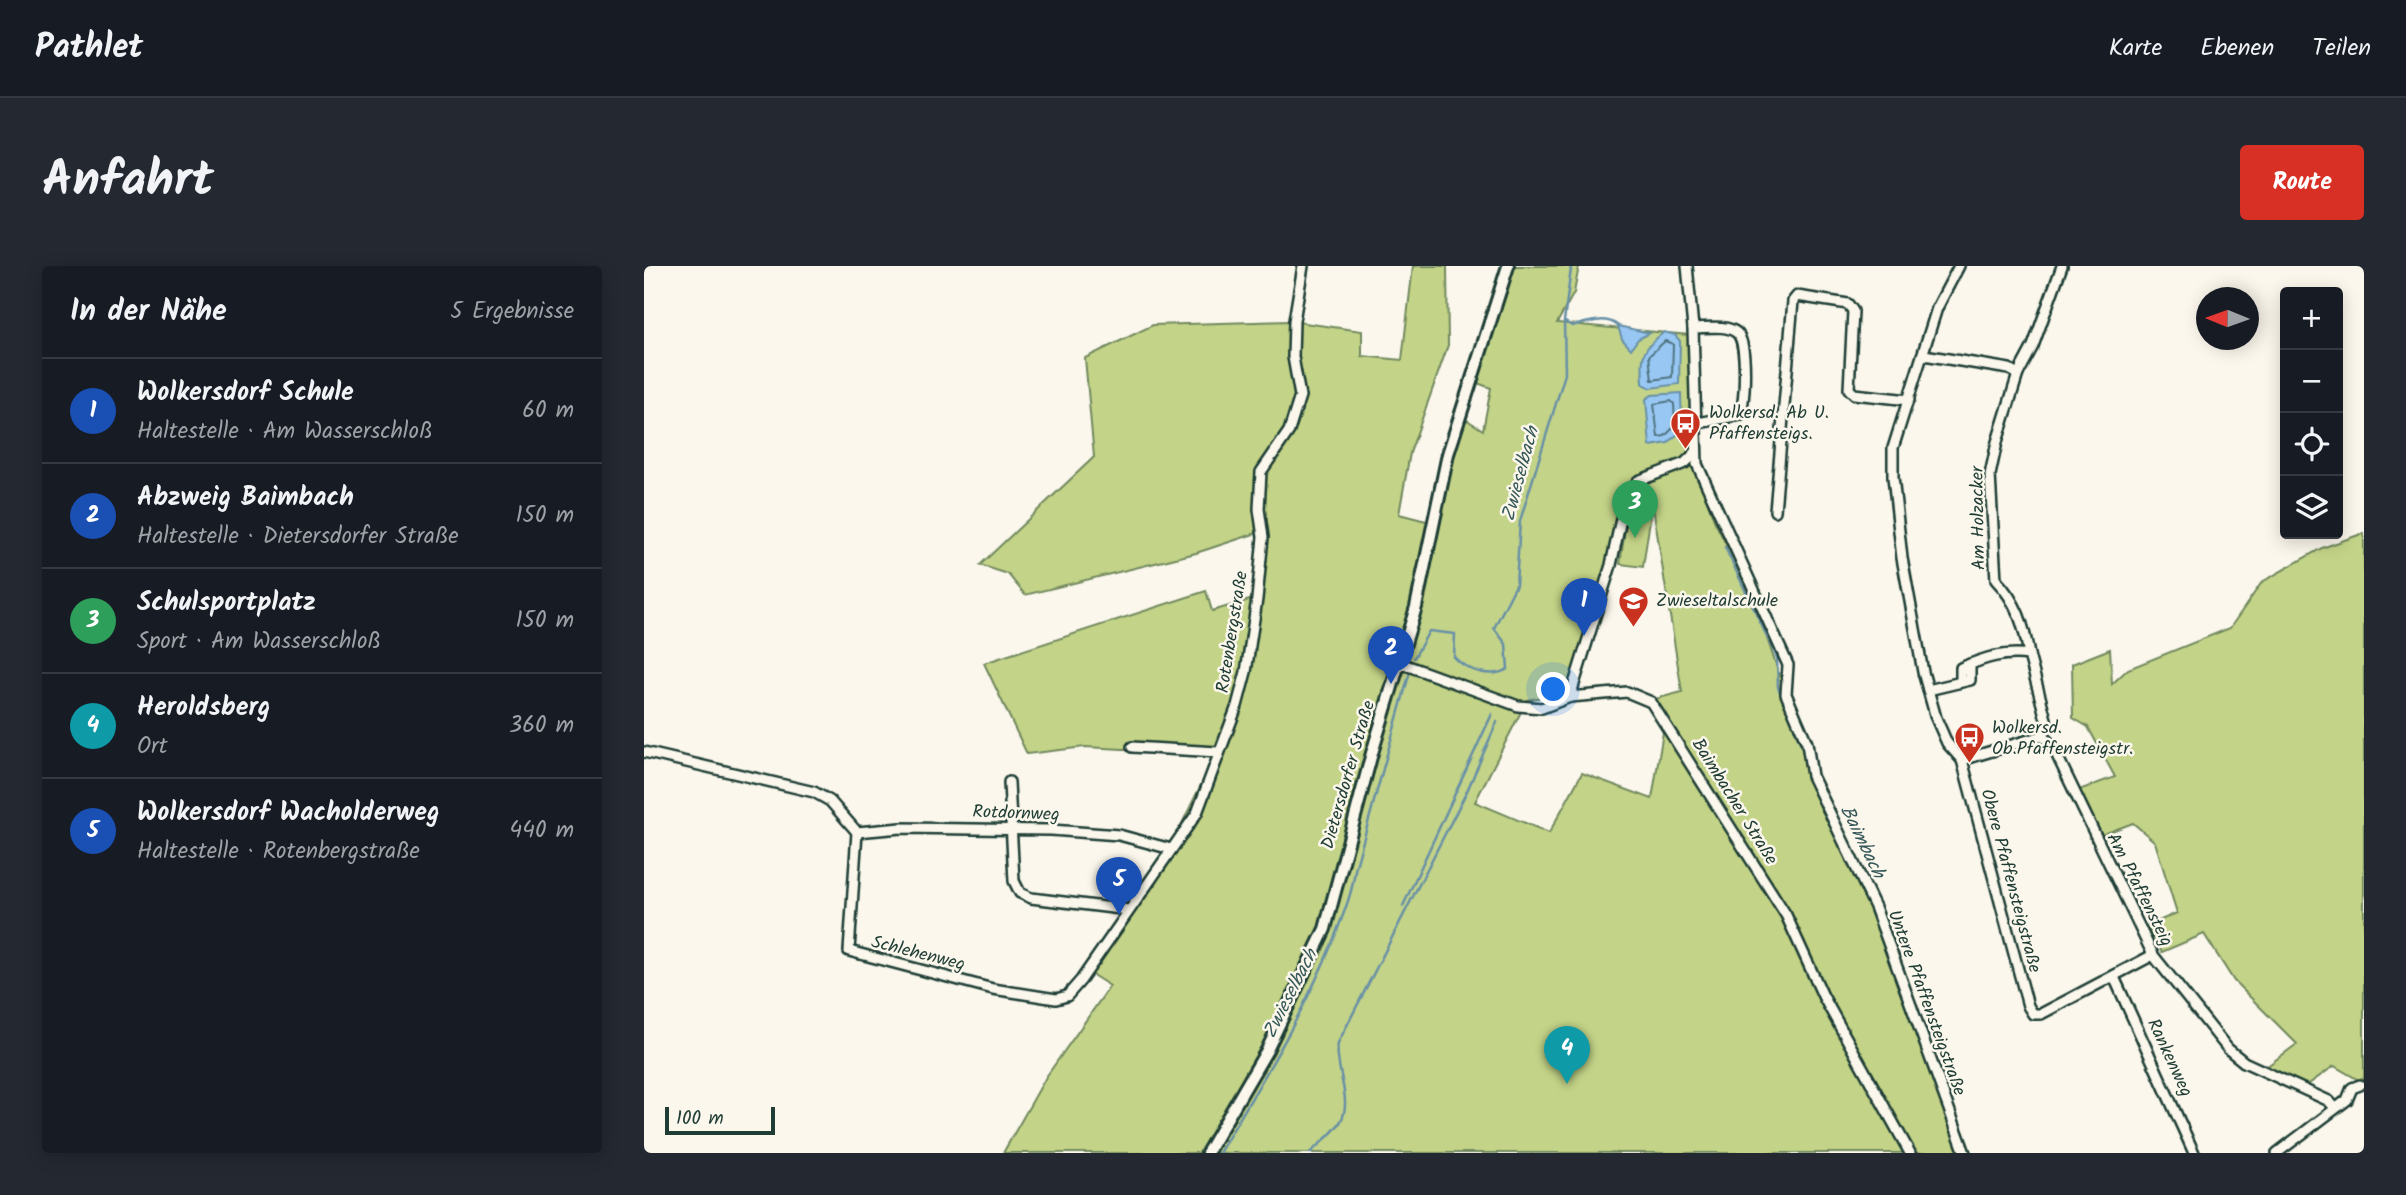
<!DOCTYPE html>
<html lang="de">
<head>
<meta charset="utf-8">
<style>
  body { margin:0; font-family:Kalam,sans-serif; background:#242831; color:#f1f3f6 }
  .controls { position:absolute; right:21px; top:21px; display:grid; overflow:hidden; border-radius:7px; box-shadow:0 4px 18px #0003 }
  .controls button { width:63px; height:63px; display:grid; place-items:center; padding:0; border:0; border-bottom:2px solid #363941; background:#171b24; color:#f1f3f6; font:35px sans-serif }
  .compass { position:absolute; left:1552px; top:21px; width:63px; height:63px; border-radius:50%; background:#171b24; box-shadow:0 4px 18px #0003; rotate:271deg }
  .scale { position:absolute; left:21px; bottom:18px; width:110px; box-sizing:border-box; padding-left:7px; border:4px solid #1f3d34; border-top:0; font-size:19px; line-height:24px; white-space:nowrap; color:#1f3d34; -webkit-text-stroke:5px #fbf7ec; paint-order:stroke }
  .you { position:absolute; left:910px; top:424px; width:24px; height:24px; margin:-18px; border:5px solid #fff; border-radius:50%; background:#1a73e8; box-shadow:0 0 0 10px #1a73e833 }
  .badge { display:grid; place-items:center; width:46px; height:46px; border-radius:50%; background:#d93025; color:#fff; font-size:23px; font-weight:700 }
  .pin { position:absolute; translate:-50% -58px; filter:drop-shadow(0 2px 4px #0008) }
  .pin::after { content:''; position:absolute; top:37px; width:24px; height:21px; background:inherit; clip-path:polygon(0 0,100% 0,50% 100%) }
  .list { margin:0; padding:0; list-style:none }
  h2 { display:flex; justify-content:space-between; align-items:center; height:91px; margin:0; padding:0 28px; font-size:30px }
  h2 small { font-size:23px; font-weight:400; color:#9ea1a6 }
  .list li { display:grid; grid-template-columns:46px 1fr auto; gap:21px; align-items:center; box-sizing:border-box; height:105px; padding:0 28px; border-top:2px solid #363941 }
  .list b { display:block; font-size:26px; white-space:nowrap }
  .list p { margin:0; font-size:23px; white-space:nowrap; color:#9ea1a6 }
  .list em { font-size:23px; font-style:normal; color:#9ea1a6 }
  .icon { flex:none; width:38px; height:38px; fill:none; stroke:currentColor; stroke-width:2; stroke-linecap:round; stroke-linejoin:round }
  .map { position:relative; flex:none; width:1720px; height:887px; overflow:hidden; border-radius:7px }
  header { display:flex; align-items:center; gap:42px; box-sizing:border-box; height:98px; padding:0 35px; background:#171b24; border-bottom:2px solid #363941 }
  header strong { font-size:33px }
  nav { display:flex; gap:38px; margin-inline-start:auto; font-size:24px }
  .intro { display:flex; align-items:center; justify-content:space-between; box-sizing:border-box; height:168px; padding:0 42px }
  h1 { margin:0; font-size:49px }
  .button { padding:18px 32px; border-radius:7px; background:#d93025; color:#fff; font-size:24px; font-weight:700 }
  main { display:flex; gap:42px; padding:0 42px }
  aside { flex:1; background:#171b24; border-radius:7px; box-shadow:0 4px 18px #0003 }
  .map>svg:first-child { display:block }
</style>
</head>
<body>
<header>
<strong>Pathlet</strong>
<nav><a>Karte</a><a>Ebenen</a><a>Teilen</a></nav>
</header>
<div class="intro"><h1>Anfahrt</h1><a class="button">Route</a></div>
<main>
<aside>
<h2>In der Nähe<small>5 Ergebnisse</small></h2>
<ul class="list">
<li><span class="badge" style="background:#1a4fb4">1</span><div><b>Wolkersdorf Schule</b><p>Haltestelle · Am Wasserschloß</p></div><em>60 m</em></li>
<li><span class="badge" style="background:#1a4fb4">2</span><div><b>Abzweig Baimbach</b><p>Haltestelle · Dietersdorfer Straße</p></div><em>150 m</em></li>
<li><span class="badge" style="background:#2e9e5b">3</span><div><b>Schulsportplatz</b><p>Sport · Am Wasserschloß</p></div><em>150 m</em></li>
<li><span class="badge" style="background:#0f9aa8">4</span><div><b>Heroldsberg</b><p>Ort</p></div><em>360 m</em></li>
<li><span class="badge" style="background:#1a4fb4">5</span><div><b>Wolkersdorf Wacholderweg</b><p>Haltestelle · Rotenbergstraße</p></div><em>440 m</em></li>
</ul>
</aside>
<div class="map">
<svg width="1720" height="887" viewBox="0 0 1720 887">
  <rect width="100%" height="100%" fill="#fbf7ec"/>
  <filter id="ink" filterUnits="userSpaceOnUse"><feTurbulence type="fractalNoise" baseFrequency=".0143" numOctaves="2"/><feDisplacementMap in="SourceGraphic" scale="14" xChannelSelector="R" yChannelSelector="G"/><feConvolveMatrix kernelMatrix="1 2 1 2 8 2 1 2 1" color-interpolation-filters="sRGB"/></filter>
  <g filter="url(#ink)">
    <g fill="#c3d387" stroke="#71885e" stroke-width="2" fill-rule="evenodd">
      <path d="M769 0H803L804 79 766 187 755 248 786 256 815 149 839 164 847 122 833 117 869 0H935L930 27 913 57 1045 69 1047 189 1070 254 1111 337 1181 543 1231 638 1319 887H359L402 811 466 720 447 708 527 580 572 488 441 481 383 488 340 397 562 325 568 345 616 331 619 265 552 287 381 329 364 308 336 299 450 191 441 92 509 59 646 55 718 65V90L758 94ZM981 238 1009 241 1038 426 1011 433 1022 448 1008 533 938 507 905 567 831 536 883 434 931 425Z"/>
      <path d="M984 243 1007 247 999 301 976 298Z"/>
      <path d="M1720 267V817L1690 800 1662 820 1622 801 1653 778 1590 715 1560 668 1518 686 1503 660 1533 647 1511 576 1489 557 1452 571 1432 525 1471 511 1444 461 1429 452 1428 398 1466 383 1468 418 1484 403 1586 362 1618 316 1678 282Z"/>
    </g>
    <g fill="#98c7f3" stroke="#6890a7" stroke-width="2">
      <path d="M974 60 1006 67 994 73 987 83 978 73Z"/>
      <path d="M1020 66 1031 69 1036 75 1035 118 1007 122 999 118C998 89 996 85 1020 66Z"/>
      <path d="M1037 127 1038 164 1024 177 1006 180 1002 133 1008 129Z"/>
    </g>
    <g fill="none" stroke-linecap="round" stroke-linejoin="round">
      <g stroke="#4f7480" stroke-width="2">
        <path d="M1021 75 1029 78 1028 111 1008 114 1005 90Z"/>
        <path d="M1027 135 1030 138 1031 160 1021 170 1014 171 1010 138Z"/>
      </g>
      <g stroke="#6890a7" stroke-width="2.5">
        <path d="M921 56 928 60C943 57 961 49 974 60"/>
        <path d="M1081 281 1133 392 1134 421 1161 489"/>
        <path d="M770 392 785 365 811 368 810 391C823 405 847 413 864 403L862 378 850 362 872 319 876 255 921 108 920 55 927 3 925 0"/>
        <path d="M759 640 848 448"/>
        <path d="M575 887C616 818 658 751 689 675 698 651 708 630 711 604L765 409"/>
        <path d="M666 887C676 877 690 867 697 855 709 833 690 801 694 777L823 525 853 456"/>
      </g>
      <defs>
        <g id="minor">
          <path d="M1043 0 1049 62 1053 198 1144 399 1142 428 1163 477 1168 510 1231 641 1321 887"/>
          <path d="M1315 0 1293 42 1249 182V211L1258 292 1279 406 1292 452 1303 477 1318 494 1384 740 1389 748H1397L1509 689"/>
          <path d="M1049 62C1062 62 1083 58 1093 67 1104 77 1101 135 1096 149L1054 157"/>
          <path d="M1280 89 1365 103 1374 108"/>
          <path d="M1131 245 1149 35 1153 30 1204 38 1209 45 1205 123 1210 128 1265 134"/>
          <path d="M1385 389C1380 359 1373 336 1352 314L1346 209 1353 176 1374 108 1389 80 1418 0"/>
          <path d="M756 397 874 440 898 442 926 431 983 426 1007 436 1142 649 1179 730 1266 887"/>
          <path d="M1317 414V402C1340 392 1361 385 1385 389L1404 461 1398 470"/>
          <path d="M1284 424 1326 414V398"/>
          <path d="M926 431 967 299 982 230 994 215 1041 197 1051 187"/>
          <path d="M1398 470 1408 479 1509 689 1584 783 1600 796 1685 835 1691 842"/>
          <path d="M488 481 574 486"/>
          <path d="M0 486 170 526 186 535 213 566"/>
          <path d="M1318 494 1398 470"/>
          <path d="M365 516 370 615 376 627 387 632 485 644"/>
          <path d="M213 566 205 685 349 723 412 733 423 730 437 714 553 547 593 440 602 406 613 333 619 271 615 243 617 206 645 165 656 130 649 91 650 55 659 0"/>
          <path d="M213 566 257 562 407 564 475 569 527 583"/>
          <path d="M1470 711 1550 887"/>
          <path d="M1633 887 1703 834 1708 822 1716 819"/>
        </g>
        <path id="tertiary" d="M563 887 623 784 681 663 728 487 772 341 804 188 864 0"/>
      </defs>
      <use href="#minor" stroke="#1f3d34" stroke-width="14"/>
      <use href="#tertiary" stroke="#1f3d34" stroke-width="16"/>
      <use href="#minor" stroke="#fbf7ec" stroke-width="9"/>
      <use href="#tertiary" stroke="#fbf7ec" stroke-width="10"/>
    </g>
  </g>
  <defs>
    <symbol id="bus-pin" viewBox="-11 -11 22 30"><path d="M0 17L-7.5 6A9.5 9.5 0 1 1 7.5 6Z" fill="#c8321e" stroke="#fbf7ec"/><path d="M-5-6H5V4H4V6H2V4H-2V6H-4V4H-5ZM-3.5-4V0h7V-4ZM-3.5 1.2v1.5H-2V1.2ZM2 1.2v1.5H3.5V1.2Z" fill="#fff"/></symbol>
    <symbol id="school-pin" viewBox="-11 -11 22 30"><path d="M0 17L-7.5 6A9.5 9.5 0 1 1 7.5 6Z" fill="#c8321e" stroke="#fbf7ec"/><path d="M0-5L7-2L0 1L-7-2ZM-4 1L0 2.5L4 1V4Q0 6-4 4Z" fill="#fff"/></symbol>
  </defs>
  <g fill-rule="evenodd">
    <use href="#bus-pin" x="1024" y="140" width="35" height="47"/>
    <use href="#school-pin" x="972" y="318" width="35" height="47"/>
    <use href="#bus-pin" x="1308" y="454" width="35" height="47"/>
  </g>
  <g text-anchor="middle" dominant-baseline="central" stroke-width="5" stroke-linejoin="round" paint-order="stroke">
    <g font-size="18" fill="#1f3d34" stroke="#fbf7ec" text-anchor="start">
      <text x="1065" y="147">Wolkersd. Ab U.<tspan x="1065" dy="21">Pfaffensteigs.</tspan></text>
      <text x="1012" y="335">Zwieseltalschule</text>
      <text x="1348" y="462">Wolkersd.<tspan x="1348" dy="21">Ob.Pfaffensteigstr.</tspan></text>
    </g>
    <g font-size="18" fill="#1f3d34" stroke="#fbf7ec">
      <text transform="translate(1335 252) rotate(-91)">Am Holzacker</text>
      <text transform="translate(589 366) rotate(-81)">Rotenbergstraße</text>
      <text transform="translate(705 509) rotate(-74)">Dietersdorfer Straße</text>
      <text transform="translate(1090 536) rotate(58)">Baimbacher Straße</text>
      <text transform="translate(372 548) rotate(2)">Rotdornweg</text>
      <text transform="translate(1366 615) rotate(75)">Obere Pfaffensteigstraße</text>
      <text transform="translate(1495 624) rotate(63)">Am Pfaffensteig</text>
      <text transform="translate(274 688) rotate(14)">Schlehenweg</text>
      <text transform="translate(1282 737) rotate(70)">Untere Pfaffensteigstraße</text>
      <text transform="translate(1525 792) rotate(65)">Rankenweg</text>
    </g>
    <g font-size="19" font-style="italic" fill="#37595a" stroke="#fbf7ec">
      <text transform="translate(877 208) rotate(-75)">Zwieselbach</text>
      <text transform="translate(1218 576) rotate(64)">Baimbach</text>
      <text transform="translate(647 728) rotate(-63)">Zwieselbach</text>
    </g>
  </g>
</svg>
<div class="controls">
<button>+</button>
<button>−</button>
<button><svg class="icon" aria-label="locate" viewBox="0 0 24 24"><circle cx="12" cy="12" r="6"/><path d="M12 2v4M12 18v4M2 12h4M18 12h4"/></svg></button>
<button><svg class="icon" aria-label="layers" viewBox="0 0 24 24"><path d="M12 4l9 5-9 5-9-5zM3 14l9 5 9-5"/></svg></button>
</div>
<svg class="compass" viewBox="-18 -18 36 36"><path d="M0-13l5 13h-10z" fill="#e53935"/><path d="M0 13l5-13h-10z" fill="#9ea1a6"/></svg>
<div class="scale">100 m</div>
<div class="you"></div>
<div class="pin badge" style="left:940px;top:370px;background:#1a4fb4">1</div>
<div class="pin badge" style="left:747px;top:418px;background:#1a4fb4">2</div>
<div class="pin badge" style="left:991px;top:272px;background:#2e9e5b">3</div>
<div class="pin badge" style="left:923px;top:818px;background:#0f9aa8">4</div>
<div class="pin badge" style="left:475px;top:649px;background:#1a4fb4">5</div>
</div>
</main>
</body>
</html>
